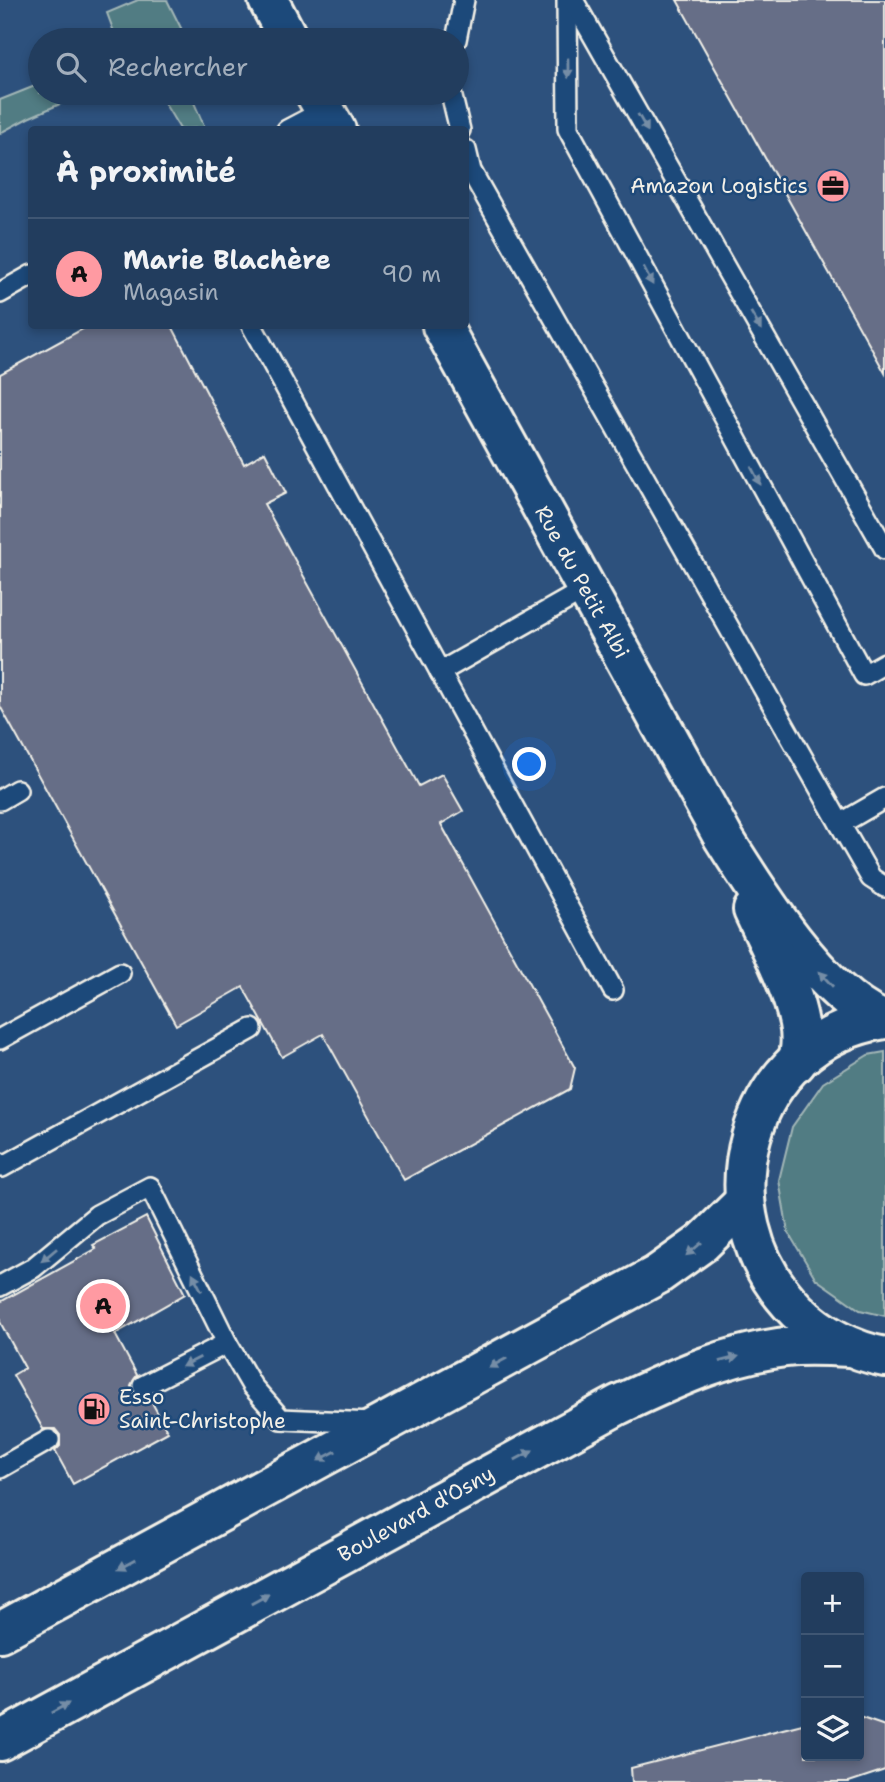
<!DOCTYPE html>
<html lang="fr">
<head>
<meta charset="utf-8">
<style>
  body { margin:0; font-family:"Shantell Sans",sans-serif; background:#2a4464; color:#f1f3f6 }
  .controls { position:absolute; right:21px; bottom:21px; display:grid; overflow:hidden; border-radius:7px; box-shadow:0 4px 10px #0003 }
  .controls button { width:63px; height:63px; display:grid; place-items:center; padding:0; border:0; border-bottom:2px solid #3f5673; background:#223d5e; color:#f1f3f6; font:35px sans-serif }
  .you { position:absolute; left:530px; top:765px; width:24px; height:24px; margin:-18px; border:5px solid #fff; border-radius:50%; background:#1a73e8; box-shadow:0 0 0 10px #1a73e833 }
  .badge { display:grid; place-items:center; width:46px; height:46px; border-radius:50%; background:#ff9aa2; color:#111; font-size:23px; font-weight:700 }
  .pin { position:absolute; translate:-50% -50%; border:4px solid #fff; box-shadow:0 2px 7px #0006 }
  .list { margin:0; padding:0; list-style:none }
  h2 { display:flex; justify-content:space-between; align-items:center; height:91px; margin:0; padding:0 28px; font-size:30px }
  h2 small { font-size:23px; font-weight:400; color:#a2aebc }
  .list li { display:grid; grid-template-columns:46px 1fr auto; gap:21px; align-items:center; box-sizing:border-box; height:112px; padding:0 28px; border-top:2px solid #3f5673 }
  .list b { display:block; font-size:26px; white-space:nowrap }
  .list p { margin:0; font-size:23px; white-space:nowrap; color:#a2aebc }
  .list em { font-size:23px; font-style:normal; color:#a2aebc }
  .icon { flex:none; width:38px; height:38px; fill:none; stroke:currentColor; stroke-width:2; stroke-linecap:round; stroke-linejoin:round }
  .map { position:relative; flex:none; width:885px; height:1782px; overflow:hidden }
  .search { position:absolute; background:#223d5e; box-shadow:0 4px 10px #0003; left:28px; top:28px; width:441px; height:77px; display:flex; align-items:center; gap:18px; box-sizing:border-box; padding:0 24px; border-radius:38px; color:#a2aebc; font-size:26px }
  .panel { position:absolute; background:#223d5e; box-shadow:0 4px 10px #0003; left:28px; top:126px; width:441px; height:203px; border-radius:7px }
  .map>svg:first-child { display:block }
</style>
</head>
<body>
<div class="map">
<svg width="885" height="1782" viewBox="0 0 885 1782">
  <rect width="100%" height="100%" fill="#2d517d"/>
  <filter id="ink" filterUnits="userSpaceOnUse"><feTurbulence type="fractalNoise" baseFrequency=".0143" numOctaves="2"/><feDisplacementMap in="SourceGraphic" scale="14" xChannelSelector="R" yChannelSelector="G"/><feConvolveMatrix kernelMatrix="1 2 1 2 8 2 1 2 1" color-interpolation-filters="sRGB"/></filter>
  <g filter="url(#ink)">
    <g fill="#517b83" stroke="#a2b6b6" stroke-width="2">
      <path d="M138 0H167L187 40H117L107 13Z"/>
      <path d="M40 84V93H85L28 118 0 133V100Z"/>
      <path d="M147 93H200L192 98 205 128 180 129 162 99Z"/>
      <path d="M885 1052V1316L860 1310 816 1279 788 1232 779 1180 792 1127 823 1083 868 1055Z"/>
    </g>
    <g fill="#666e87" stroke="#f4f1e8" stroke-width="2">
      <path d="M677 0H885V373Z"/>
      <path d="M88 326H172L244 464 265 452 286 493 264 504 419 786 442 774 463 811 441 824 575 1068 570 1089 404 1180 323 1034 282 1057 243 987 176 1025 0 706V374Z"/>
      <path d="M146 1217 185 1294 115 1334 137 1375 131 1385 132 1392 142 1398 149 1397 168 1432 73 1484 55 1451 60 1446V1435L55 1429H43L13 1375 25 1368 0 1322V1302L96 1249 93 1245Z"/>
      <path d="M859 1717 885 1726V1770L849 1782H632L631 1768 806 1723V1756H859Z"/>
    </g>
    <g fill="none" stroke-linecap="round" stroke-linejoin="round">
      <defs>
        <g id="service">
          <path d="M567 0 568 129 864 675 885 663"/>
          <path d="M573 0 885 549"/>
          <path d="M456 40 464 0"/>
          <path d="M451 93 460 130"/>
          <path d="M287 130 325 110"/>
          <path d="M466 150 471 171 840 824 871 878 885 887"/>
          <path d="M0 293 32 275"/>
          <path d="M252 326 613 990"/>
          <path d="M440 672 586 589"/>
          <path d="M0 800 17 790"/>
          <path d="M840 824 885 798"/>
          <path d="M0 1039 120 973"/>
          <path d="M0 1163 2 1167 252 1029"/>
          <path d="M0 1286 33 1268 97 1215 150 1187 227 1343"/>
          <path d="M143 1386 227 1343 252 1386 281 1419 372 1423"/>
          <path d="M0 1468 49 1440"/>
        </g>
        <g id="tertiary">
          <path d="M268 0 289 40"/>
          <path d="M315 93 336 130"/>
          <path d="M442 326 723 837C758 893 820 993 880 1019"/>
          <path d="M753 910C770 948 815 1024 796 1063"/>
        </g>
        <g id="secondary">
          <path d="M885 1019C744 1040 699 1213 797 1311 820 1334 852 1351 885 1357"/>
          <path d="M0 1632 657 1275 702 1243 744 1202"/>
          <path d="M0 1741 618 1405C675 1378 732 1351 796 1346 814 1345 833 1346 850 1347"/>
        </g>
      </defs>
      <use href="#service" stroke="#f4f1e8" stroke-width="24"/>
      <use href="#tertiary" stroke="#f4f1e8" stroke-width="44"/>
      <use href="#secondary" stroke="#f4f1e8" stroke-width="44"/>
      <use href="#service" stroke="#1f4a7a" stroke-width="19"/>
      <use href="#tertiary" stroke="#1f4a7a" stroke-width="38"/>
      <use href="#secondary" stroke="#1f4a7a" stroke-width="38"/>
    </g>
    <defs><path id="oneway-solid" d="M-6-.8H1V-3.2L6.5 0L1 3.2V.8H-6Z" transform="scale(1.75)"/></defs>
    <g fill="#748da6">
      <use href="#oneway-solid" transform="translate(568 68) rotate(89)"/>
      <use href="#oneway-solid" transform="translate(643 123) rotate(60)"/>
      <use href="#oneway-solid" transform="translate(648 276) rotate(62)"/>
      <use href="#oneway-solid" transform="translate(756 321) rotate(60)"/>
      <use href="#oneway-solid" transform="translate(756 476) rotate(62)"/>
      <use href="#oneway-solid" transform="translate(826 979) rotate(-132)"/>
      <use href="#oneway-solid" transform="translate(694 1249) rotate(140)"/>
      <use href="#oneway-solid" transform="translate(49 1255) rotate(140)"/>
      <use href="#oneway-solid" transform="translate(197 1282) rotate(-117)"/>
      <use href="#oneway-solid" transform="translate(729 1359) rotate(-15)"/>
      <use href="#oneway-solid" transform="translate(191 1362) rotate(153)"/>
      <use href="#oneway-solid" transform="translate(498 1363) rotate(151)"/>
      <use href="#oneway-solid" transform="translate(524 1455) rotate(-29)"/>
      <use href="#oneway-solid" transform="translate(327 1456) rotate(152)"/>
      <use href="#oneway-solid" transform="translate(127 1564) rotate(152)"/>
      <use href="#oneway-solid" transform="translate(260 1599) rotate(-29)"/>
      <use href="#oneway-solid" transform="translate(60 1708) rotate(-29)"/>
    </g>
  </g>
  <defs>
    <symbol id="office-disc" viewBox="-11 -11 22 22"><circle r="9.5" fill="#ff9aa2" stroke="#1f4a7a"/><path d="M-6-3h4V-5.5h4V-3h4V5H-6ZM-1-4.5V-3h2v-1.5ZM-6 0V1H6V0Z" fill="#111"/></symbol>
    <symbol id="fuel-disc" viewBox="-11 -11 22 22"><circle r="9.5" fill="#ff9aa2" stroke="#1f4a7a"/><path d="M-5.5-6h7V0h2V4h1.3V-2.5L3-4.5l.8-.8L6-3V5H2.5V1h-1V6h-7ZM-4.2-4.7v3.2H.2V-4.7Z" fill="#111"/></symbol>
  </defs>
  <g fill-rule="evenodd">
    <use href="#office-disc" x="814" y="167" width="38" height="38"/>
    <use href="#fuel-disc" x="75" y="1390" width="38" height="38"/>
  </g>
  <g text-anchor="middle" dominant-baseline="central" stroke-width="5" stroke-linejoin="round" paint-order="stroke">
    <g font-size="21" fill="#f4f1e8" stroke="#1f4a7a" text-anchor="end">
      <text x="808" y="186">Amazon Logistics</text>
      <text x="119" y="1397" text-anchor="start">Esso<tspan x="119" dy="24">Saint-Christophe</tspan></text>
    </g>
    <g font-size="21" fill="#f4f1e8" stroke="#1f4a7a">
      <text transform="translate(582 582) rotate(61)">Rue du Petit Albi</text>
      <text transform="translate(416 1514) rotate(-29)">Boulevard d'Osny</text>
    </g>
  </g>
</svg>
<div class="controls">
<button>+</button>
<button>−</button>
<button><svg class="icon" aria-label="layers" viewBox="0 0 24 24"><path d="M12 4l9 5-9 5-9-5zM3 14l9 5 9-5"/></svg></button>
</div>
<div class="you"></div>
<div class="pin badge" style="left:103px;top:1306px">A</div>
<div class="search"><svg class="icon" aria-label="search" viewBox="0 0 24 24"><circle cx="10" cy="10" r="6"/><path d="M15 15l6 6"/></svg>Rechercher</div>
<section class="panel">
<h2>À proximité<small></small></h2>
<ul class="list">
<li><span class="badge">A</span><div><b>Marie Blachère</b><p>Magasin</p></div><em>90 m</em></li>
</ul>
</section>
</div>
</body>
</html>
